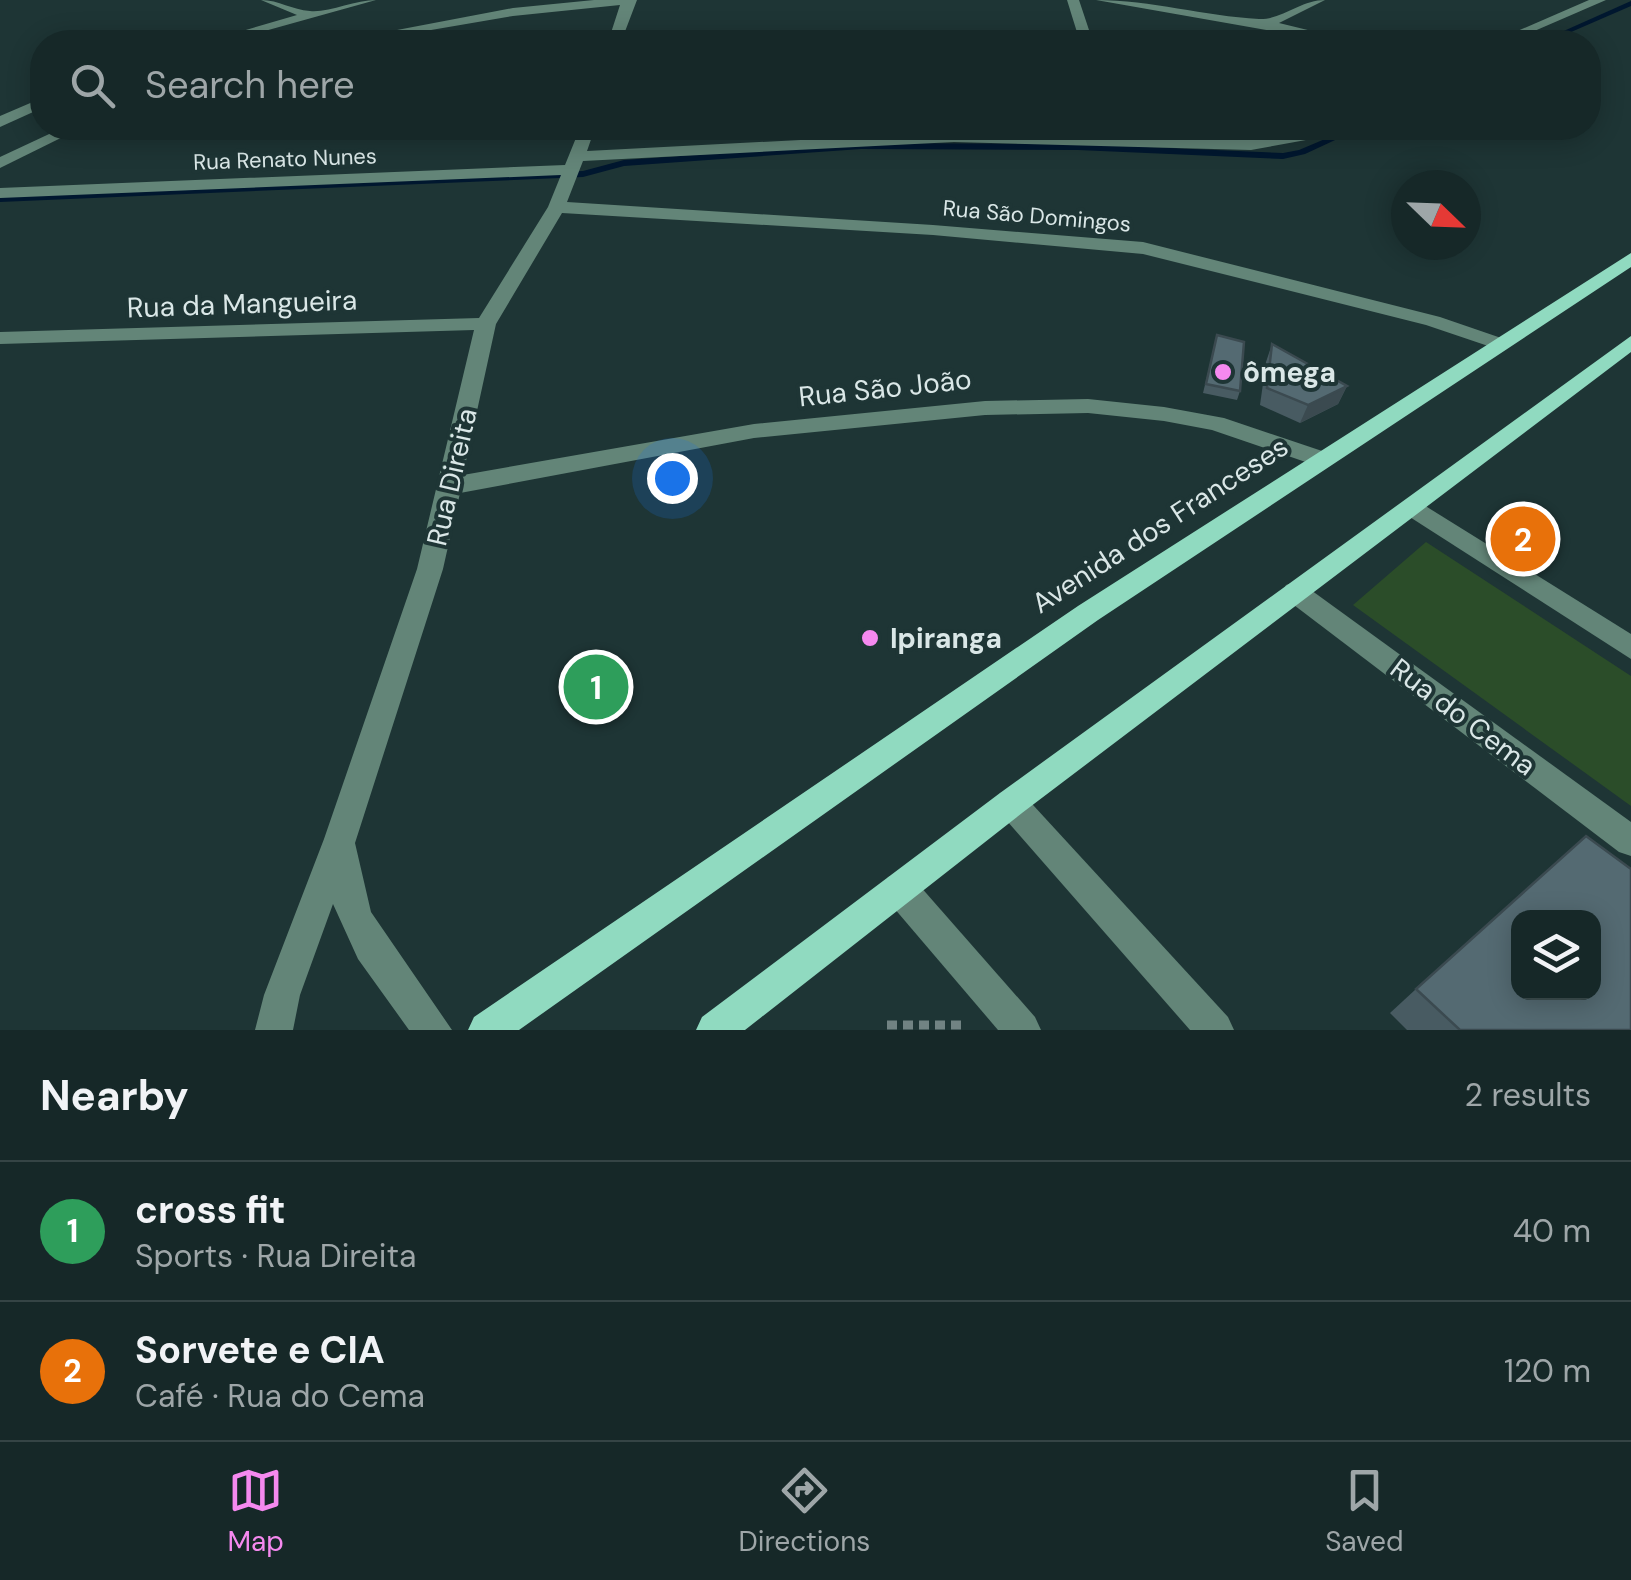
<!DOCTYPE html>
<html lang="en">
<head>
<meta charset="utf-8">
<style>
  body { margin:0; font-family:"DM Sans",sans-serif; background:#233434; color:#f1f3f6 }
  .controls { position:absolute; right:30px; bottom:30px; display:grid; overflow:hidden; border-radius:20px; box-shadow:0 5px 25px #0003 }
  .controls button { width:90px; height:90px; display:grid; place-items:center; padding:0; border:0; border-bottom:2px solid #354445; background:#162828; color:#f1f3f6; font:50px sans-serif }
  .compass { position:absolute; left:1391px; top:170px; width:90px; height:90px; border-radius:50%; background:#162828; box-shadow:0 5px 25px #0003; rotate:113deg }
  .you { position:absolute; left:672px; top:478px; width:35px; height:35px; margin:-25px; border:8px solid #fff; border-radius:50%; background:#1a73e8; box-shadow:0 0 0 15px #1a73e833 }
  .badge { display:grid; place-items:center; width:65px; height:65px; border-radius:50%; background:#f589ef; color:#fff; font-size:32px; font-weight:700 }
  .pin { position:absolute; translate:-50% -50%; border:5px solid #fff; box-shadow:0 2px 10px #0006 }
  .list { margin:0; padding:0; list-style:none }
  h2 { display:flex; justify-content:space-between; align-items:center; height:130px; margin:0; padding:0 40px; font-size:42px }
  h2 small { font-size:32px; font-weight:400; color:#9ea6a8 }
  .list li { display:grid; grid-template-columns:65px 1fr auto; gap:30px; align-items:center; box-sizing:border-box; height:140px; padding:0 40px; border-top:2px solid #354445 }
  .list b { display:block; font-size:38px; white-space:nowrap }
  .list p { margin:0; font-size:32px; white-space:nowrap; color:#9ea6a8 }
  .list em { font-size:32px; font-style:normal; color:#9ea6a8 }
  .icon { flex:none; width:55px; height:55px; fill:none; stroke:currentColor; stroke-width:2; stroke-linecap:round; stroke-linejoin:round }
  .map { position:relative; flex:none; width:1631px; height:1030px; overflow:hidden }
  .search { position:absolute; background:#162828; box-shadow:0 5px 25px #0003; left:30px; right:30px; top:30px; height:110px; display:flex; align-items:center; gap:25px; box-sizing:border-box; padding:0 35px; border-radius:40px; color:#9ea6a8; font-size:38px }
  .sheet { height:410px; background:#162828 }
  nav { display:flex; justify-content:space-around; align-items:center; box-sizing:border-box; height:140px; border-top:2px solid #354445; background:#162828; font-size:28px; color:#9ea6a8 }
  nav a { display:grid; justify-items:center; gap:5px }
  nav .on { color:#f589ef }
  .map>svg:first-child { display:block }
</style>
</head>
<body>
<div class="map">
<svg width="1631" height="1030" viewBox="0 0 1631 1030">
  <rect width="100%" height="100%" fill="#1e3535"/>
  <path fill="#2b4d29" d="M1426 542 1631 676V806L1353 605Z"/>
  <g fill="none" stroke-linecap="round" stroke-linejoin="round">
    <g fill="#00172f" fill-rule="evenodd">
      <path d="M1631 1V6L1548 42H1539Z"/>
      <path d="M1351 128H1361L1305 154 1283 159 1078 150 861 149 624 166 583 177 0 202V196L583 171 624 160 861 143 1078 144 1283 153 1299 150Z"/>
    </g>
    <path stroke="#718383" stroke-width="9" stroke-dasharray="10 6" stroke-linecap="butt" d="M887 1025H966"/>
    <g fill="#638578" fill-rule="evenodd">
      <path d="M261 0C279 0 292 10 310 11 328 13 355 0 376 0L225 42H205L297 15Z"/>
      <path d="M594 0H637L621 42H608L620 5 513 16 361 42H334L513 8Z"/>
      <path d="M1067 0H1079L1093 42H1080Z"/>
      <path d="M1096 0C1151 0 1204 16 1259 19 1281 20 1301 0 1325 0L1279 23 1357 42H1334Z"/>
      <path d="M1589 0H1606L1509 42H1492Z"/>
      <path d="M42 98V108L0 127V116Z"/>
      <path d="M62 128H81L0 168V157Z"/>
      <path d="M580 128H595L587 151 954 132 1251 140 1313 128H1334L1306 140 1251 150 954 142 583 161 567 202 933 225 1143 242 1440 317 1507 340 1510 344 1500 350 1426 325 1143 254 933 235 562 213 496 324 463 475 754 424 985 401 1088 399 1164 407 1224 418 1331 454 1335 460 1323 468 1212 430 1164 421 1088 413 985 415 754 438 460 493 443 569 355 843 371 912 452 1030H409L358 959 333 904 300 995 293 1030H255L264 995 324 839 417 569 474 330 0 344V332L479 318 548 207 561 175 0 198V188L565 165Z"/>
      <path d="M1411 497 1631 634V659L1402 512 1399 506Z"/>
      <path d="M1295 582 1304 585 1631 822V856L1619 852 1286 599 1282 592 1286 585Z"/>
      <path d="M1011 789 1022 793 1228 1017 1234 1030H1190L1000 813 995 803 1000 793Z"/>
      <path d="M900 873 912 877 1035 1017 1041 1030H998L888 901 883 889 888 877Z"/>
    </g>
    <g fill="#90dac0" fill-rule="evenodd">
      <path d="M1631 253V267L1098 620 519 1030H468L474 1017 1078 606Z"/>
      <path d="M1631 336V352L1022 813 745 1030H696L702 1017 1000 793Z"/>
    </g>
  </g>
  <g fill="#485b62">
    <path d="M1217 335 1240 391 1237 400 1203 393Z"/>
    <path d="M1272 344 1347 386 1338 404 1300 423 1260 405 1266 362Z"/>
    <path d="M1416 989 1631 1030H1407L1390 1013Z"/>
  </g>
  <path fill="#3b4a50" d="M1347 386 1338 404 1300 423 1308 405Z"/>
  <g fill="#546a72" stroke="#3b4a50" stroke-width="2.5" fill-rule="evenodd">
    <path d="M1217 335 1244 342 1240 391 1206 384Z"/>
    <path d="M1272 344 1347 386 1308 405 1267 388Z"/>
    <path d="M1586 836 1631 869V1030H1460L1416 989ZM1518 918H1594V992H1518Z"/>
  </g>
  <g fill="#f589ef" stroke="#1e3535" stroke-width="4">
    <circle cx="1223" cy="372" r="10"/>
    <circle cx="870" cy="638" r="10"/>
  </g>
  <g text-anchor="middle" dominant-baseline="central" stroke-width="8" stroke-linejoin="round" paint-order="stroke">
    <g font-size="22" fill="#dae7e7" stroke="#1e3535">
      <text transform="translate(285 159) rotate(-2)">Rua Renato Nunes</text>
      <text transform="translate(1037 216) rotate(5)">Rua São Domingos</text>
    </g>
    <g font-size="28" fill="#dae7e7" stroke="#1e3535">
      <text transform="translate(242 304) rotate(-2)">Rua da Mangueira</text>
      <text transform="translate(885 388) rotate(-6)">Rua São João</text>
      <text transform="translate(452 477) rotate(-77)">Rua Direita</text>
      <text transform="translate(1160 525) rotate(-33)">Avenida dos Franceses</text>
      <text transform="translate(1463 717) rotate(37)">Rua do Cema</text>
    </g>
    <g font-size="28" font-weight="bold" fill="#dae7e7" stroke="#1e3535" text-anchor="start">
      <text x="1243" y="372">ômega</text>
      <text x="890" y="638">Ipiranga</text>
    </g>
  </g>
</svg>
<div class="controls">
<button><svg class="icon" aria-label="layers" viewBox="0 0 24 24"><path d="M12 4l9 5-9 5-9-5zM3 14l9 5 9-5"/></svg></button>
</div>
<svg class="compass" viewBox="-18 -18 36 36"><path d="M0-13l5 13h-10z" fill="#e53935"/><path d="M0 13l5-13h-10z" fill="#9ea6a8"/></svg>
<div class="you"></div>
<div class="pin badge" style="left:596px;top:687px;background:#2e9e5b">1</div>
<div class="pin badge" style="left:1523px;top:539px;background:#e8710a">2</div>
<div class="search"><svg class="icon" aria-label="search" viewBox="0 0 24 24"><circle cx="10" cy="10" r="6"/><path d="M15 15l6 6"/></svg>Search here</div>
</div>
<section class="sheet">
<h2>Nearby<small>2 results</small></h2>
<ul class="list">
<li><span class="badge" style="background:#2e9e5b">1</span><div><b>cross fit</b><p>Sports · Rua Direita</p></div><em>40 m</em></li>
<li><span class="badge" style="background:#e8710a">2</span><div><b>Sorvete e CIA</b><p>Café · Rua do Cema</p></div><em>120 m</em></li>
</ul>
</section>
<nav>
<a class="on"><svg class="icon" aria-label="map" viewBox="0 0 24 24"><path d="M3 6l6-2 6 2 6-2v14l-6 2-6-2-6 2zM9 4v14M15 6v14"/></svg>Map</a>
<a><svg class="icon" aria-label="directions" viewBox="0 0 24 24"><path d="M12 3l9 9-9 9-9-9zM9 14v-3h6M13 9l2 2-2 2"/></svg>Directions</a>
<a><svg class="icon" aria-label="saved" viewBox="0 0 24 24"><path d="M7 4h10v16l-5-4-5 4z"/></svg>Saved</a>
</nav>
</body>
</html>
